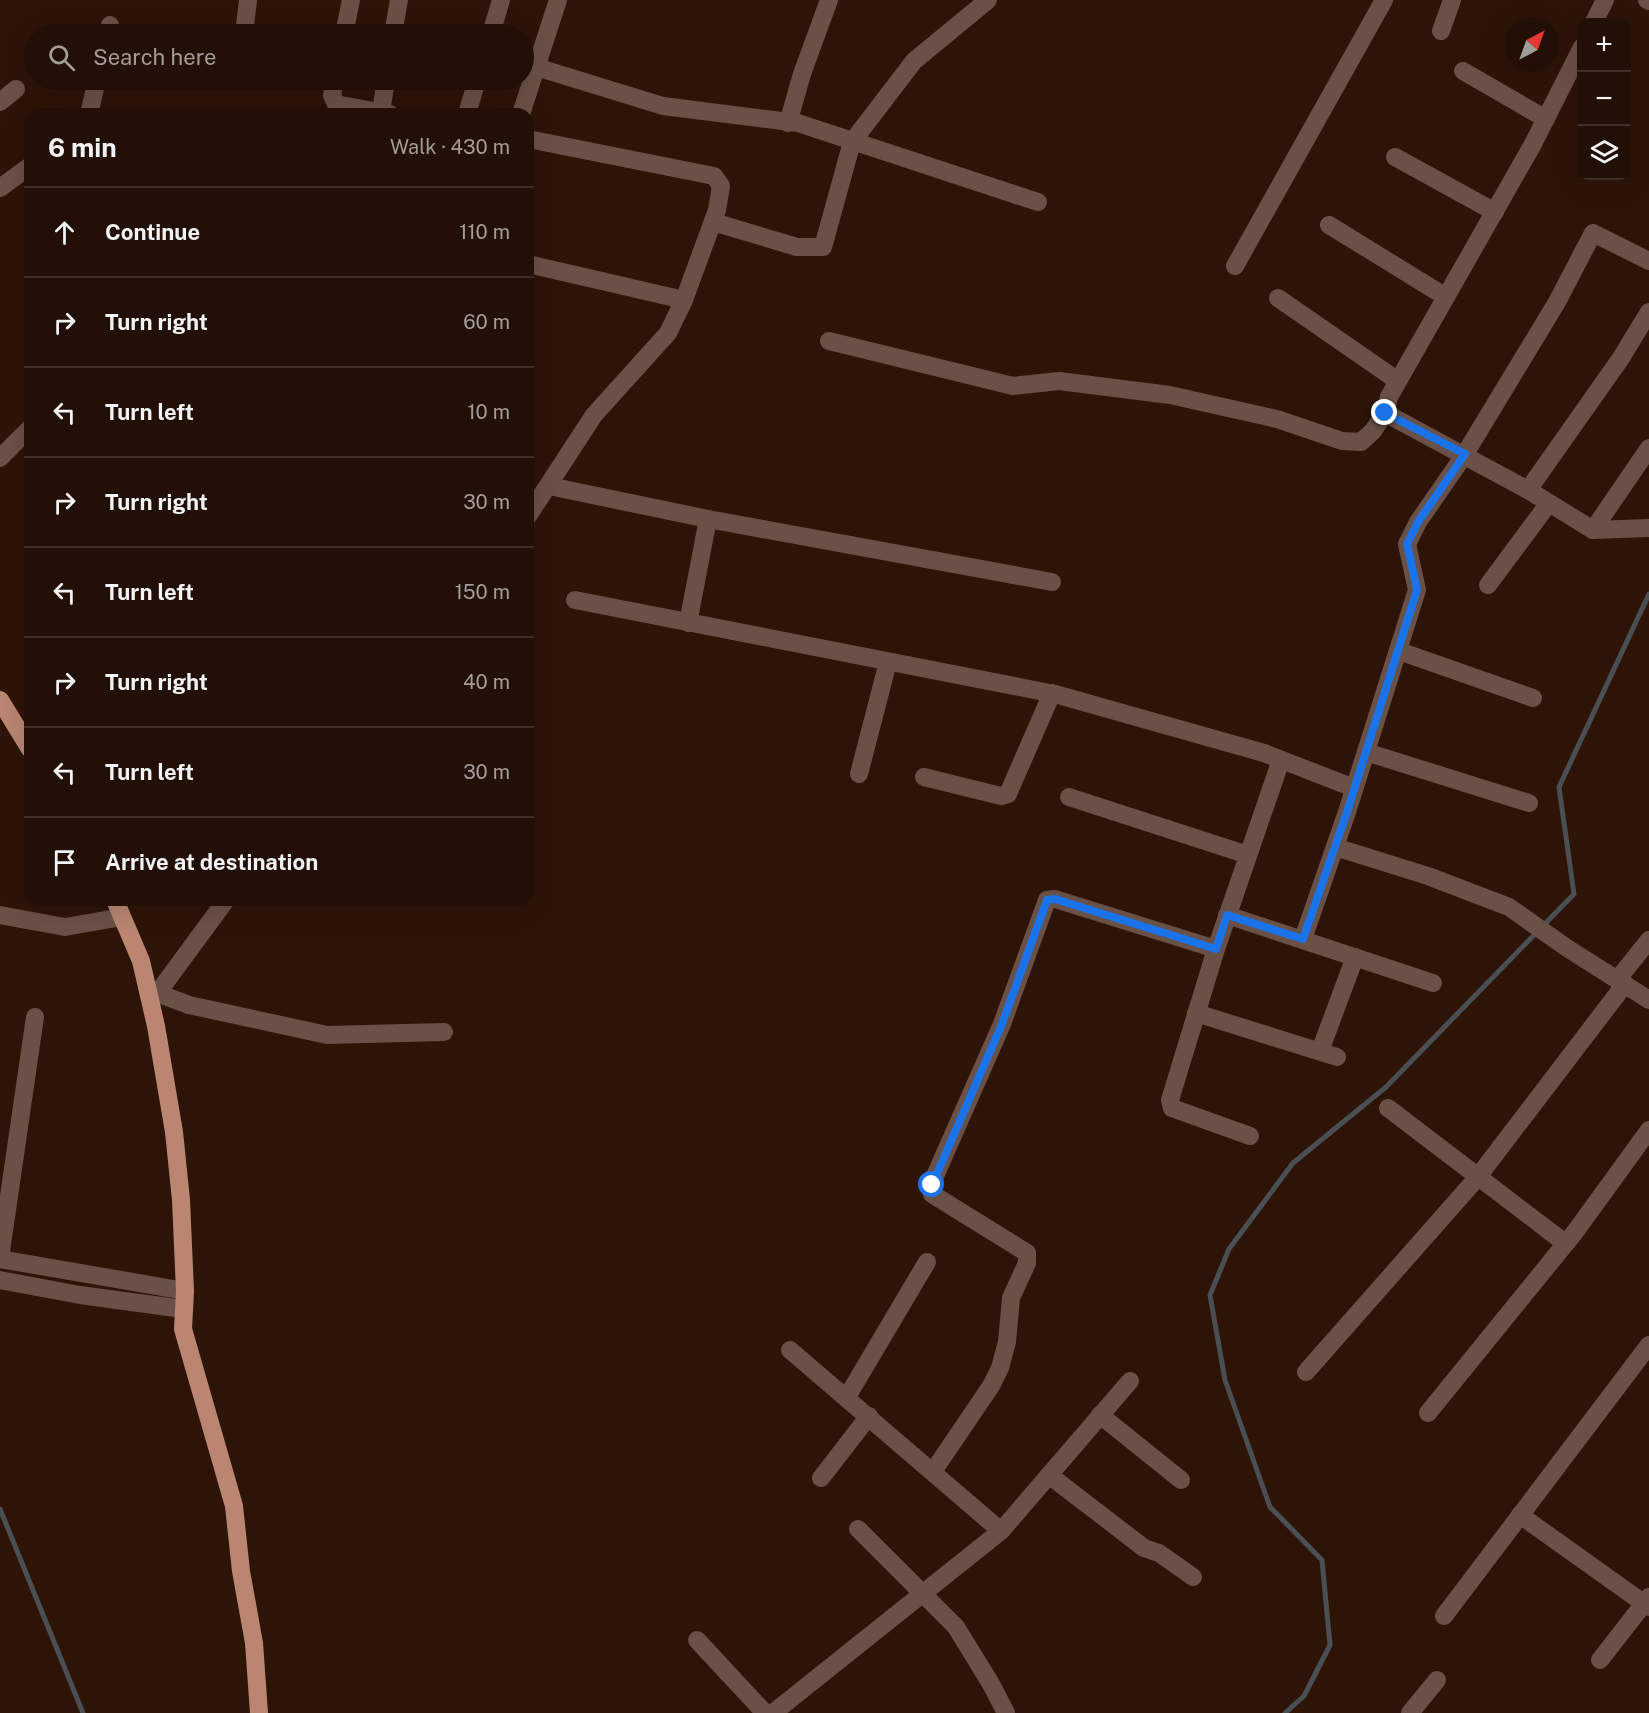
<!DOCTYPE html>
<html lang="en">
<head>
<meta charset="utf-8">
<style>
  body { margin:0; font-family:"Public Sans",sans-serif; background:#2a180f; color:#f1f3f6 }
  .controls { position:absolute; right:18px; top:18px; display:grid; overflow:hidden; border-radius:12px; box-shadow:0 6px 24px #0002 }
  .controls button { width:54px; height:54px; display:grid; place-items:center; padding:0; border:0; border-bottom:2px solid #3f2f27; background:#220f05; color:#f1f3f6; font:30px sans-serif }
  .compass { position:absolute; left:1505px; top:18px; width:54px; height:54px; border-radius:50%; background:#220f05; box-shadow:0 6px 24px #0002; rotate:41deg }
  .stop { position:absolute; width:18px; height:18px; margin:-14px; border:4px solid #1a73e8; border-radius:50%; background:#fff }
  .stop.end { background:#1a73e8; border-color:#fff; box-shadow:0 2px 6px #0008 }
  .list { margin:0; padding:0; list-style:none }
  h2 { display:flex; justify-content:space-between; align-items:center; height:78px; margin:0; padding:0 24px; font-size:26px }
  h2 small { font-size:20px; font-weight:400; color:#a29c9a }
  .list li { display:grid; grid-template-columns:39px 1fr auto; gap:18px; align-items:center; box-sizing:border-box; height:90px; padding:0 24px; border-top:2px solid #3f2f27 }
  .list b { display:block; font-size:22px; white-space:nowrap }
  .list em { font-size:20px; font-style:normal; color:#a29c9a }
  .icon { flex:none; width:33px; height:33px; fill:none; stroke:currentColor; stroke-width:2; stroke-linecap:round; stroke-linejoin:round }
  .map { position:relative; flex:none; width:1649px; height:1713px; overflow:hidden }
  .search { position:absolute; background:#220f05; box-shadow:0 6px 24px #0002; left:24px; top:24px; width:510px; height:66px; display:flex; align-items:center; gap:15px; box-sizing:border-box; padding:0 21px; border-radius:33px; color:#a29c9a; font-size:22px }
  .panel { position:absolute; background:#220f05; box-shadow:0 6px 24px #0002; left:24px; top:108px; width:510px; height:798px; border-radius:18px }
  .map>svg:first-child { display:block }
</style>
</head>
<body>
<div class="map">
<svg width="1649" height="1713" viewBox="0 0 1649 1713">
  <rect width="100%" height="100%" fill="#2d1407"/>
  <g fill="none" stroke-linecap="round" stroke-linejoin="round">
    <g stroke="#4a4f53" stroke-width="5">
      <path d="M0 1509 83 1713"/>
      <path d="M1285 1713 1304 1696 1330 1645 1322 1560 1270 1507 1225 1380 1210 1295 1229 1249 1293 1163 1386 1087 1574 894 1559 787 1649 594"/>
    </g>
    <g stroke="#6a5147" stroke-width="18">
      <path d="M1647 0 1649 1"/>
      <path d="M1594 22 1605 0"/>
      <path d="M1441 31 1452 0"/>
      <path d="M108 34 110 25"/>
      <path d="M244 34 248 0"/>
      <path d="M344 34 351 0"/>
      <path d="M393 34 399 0"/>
      <path d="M491 34 501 0"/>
      <path d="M1582 47 1533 144 1389 397 1385 413 1528 490 1621 358 1649 312"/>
      <path d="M536 67 663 106 798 123 1038 202"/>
      <path d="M1463 71 1546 119"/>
      <path d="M335 80 332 95 336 104 390 114"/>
      <path d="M0 102 16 89"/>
      <path d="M381 112 386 80"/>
      <path d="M89 114 97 80"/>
      <path d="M467 114 477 80"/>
      <path d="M521 114 558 0"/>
      <path d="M788 123 802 74 829 0"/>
      <path d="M528 139 714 176 721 186 717 210 684 300 668 333 594 415 528 516"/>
      <path d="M1395 157 1495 212"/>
      <path d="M0 188 30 166"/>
      <path d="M713 222 797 247H823L852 142 914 61 988 0"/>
      <path d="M1329 225 1446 297"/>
      <path d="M528 264 684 300"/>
      <path d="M1235 266 1384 0"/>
      <path d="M1278 298 1398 381"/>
      <path d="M829 341 1013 386 1059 381 1170 395 1277 419 1342 441 1361 442 1373 431 1385 413"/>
      <path d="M0 458 30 428"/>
      <path d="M549 486 708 519 1052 582"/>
      <path d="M1528 490 1593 530 1649 528"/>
      <path d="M1593 530 1649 448"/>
      <path d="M1488 585 1549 503"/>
      <path d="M575 600 1055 694 1264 753 1354 788"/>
      <path d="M688 623 708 519"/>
      <path d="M1399 651 1533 698"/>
      <path d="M1366 752 1529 803"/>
      <path d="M859 774 888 662"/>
      <path d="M924 777 1001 796 1008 794 1052 693"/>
      <path d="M1069 797 1248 855"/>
      <path d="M1335 847 1428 876 1509 907 1567 948 1649 1000"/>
      <path d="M0 915 65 927 122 917"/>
      <path d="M1227 915 1433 983"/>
      <path d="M1303 939 1347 812 1417 590 1407 544 1418 522 1465 454 1557 302 1593 233 1649 261"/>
      <path d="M1617 980 1649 940"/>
      <path d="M157 993 189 1005 327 1035 444 1032"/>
      <path d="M151 1002 226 900"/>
      <path d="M1196 1013 1337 1057"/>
      <path d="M1320 1051 1355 957"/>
      <path d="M1388 1108 1565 1243"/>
      <path d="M1250 1136 1172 1108 1170 1100 1216 949 1281 760"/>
      <path d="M0 1258 35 1017"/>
      <path d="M0 1259 185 1291"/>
      <path d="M0 1280 80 1295 183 1309"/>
      <path d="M790 1350 1001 1531"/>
      <path d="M1306 1372 1477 1178 1625 984"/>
      <path d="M847 1397 927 1262"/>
      <path d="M1428 1413 1575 1232 1649 1130"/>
      <path d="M1100 1415 1181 1480"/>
      <path d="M934 1470 991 1386 1000 1368 1007 1342 1011 1298 1027 1263V1253L932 1194 931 1185 1002 1024 1047 900 1055 899 1216 949"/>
      <path d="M1049 1475 1144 1548 1159 1553 1193 1577"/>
      <path d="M821 1478 869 1416"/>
      <path d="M1520 1515 1649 1607"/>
      <path d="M858 1529 956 1627 991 1684 1006 1713"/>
      <path d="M1444 1616 1649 1345"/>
      <path d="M697 1640 765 1713"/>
      <path d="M1600 1660 1649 1597"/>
      <path d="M773 1713 1001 1531 1130 1381"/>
      <path d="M1410 1713 1437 1680"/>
    </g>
    <g stroke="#ba8672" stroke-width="18">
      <path d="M0 700 30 749"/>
      <path d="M115 900 141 961 156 1026 174 1132 181 1200 185 1291 183 1329 234 1506 241 1571 254 1643 259 1713"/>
    </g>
  </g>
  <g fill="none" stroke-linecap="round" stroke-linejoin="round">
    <path stroke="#1a73e8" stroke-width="8" d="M932 1185 1002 1024 1047 900 1055 899 1216 949 1227 915 1303 939 1347 812 1417 590 1407 544 1418 522 1465 454 1385 413"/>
  </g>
</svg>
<div class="controls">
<button>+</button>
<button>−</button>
<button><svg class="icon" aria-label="layers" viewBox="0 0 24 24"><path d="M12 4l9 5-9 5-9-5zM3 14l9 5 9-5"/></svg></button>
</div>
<svg class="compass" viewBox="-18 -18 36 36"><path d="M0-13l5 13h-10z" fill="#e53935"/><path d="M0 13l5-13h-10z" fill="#a29c9a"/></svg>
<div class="stop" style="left:932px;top:1185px"></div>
<div class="stop end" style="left:1385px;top:413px"></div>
<div class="search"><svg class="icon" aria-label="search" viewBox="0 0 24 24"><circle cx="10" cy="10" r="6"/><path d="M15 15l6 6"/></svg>Search here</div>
<section class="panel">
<h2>6 min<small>Walk · 430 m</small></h2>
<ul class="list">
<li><svg class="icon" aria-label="ahead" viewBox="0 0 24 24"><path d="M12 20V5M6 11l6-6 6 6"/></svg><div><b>Continue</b></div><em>110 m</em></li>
<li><svg class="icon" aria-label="right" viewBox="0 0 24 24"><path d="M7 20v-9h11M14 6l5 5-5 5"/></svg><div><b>Turn right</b></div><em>60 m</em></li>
<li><svg class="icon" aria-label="left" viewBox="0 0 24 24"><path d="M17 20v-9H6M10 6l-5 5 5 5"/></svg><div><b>Turn left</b></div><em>10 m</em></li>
<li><svg class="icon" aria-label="right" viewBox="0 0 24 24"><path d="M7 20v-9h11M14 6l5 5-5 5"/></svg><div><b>Turn right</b></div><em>30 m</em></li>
<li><svg class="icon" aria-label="left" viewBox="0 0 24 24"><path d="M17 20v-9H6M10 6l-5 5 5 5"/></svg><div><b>Turn left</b></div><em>150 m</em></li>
<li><svg class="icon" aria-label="right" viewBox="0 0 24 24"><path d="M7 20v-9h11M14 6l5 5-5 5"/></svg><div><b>Turn right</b></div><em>40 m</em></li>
<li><svg class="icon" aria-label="left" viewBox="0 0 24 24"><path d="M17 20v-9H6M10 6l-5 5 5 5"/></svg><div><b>Turn left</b></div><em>30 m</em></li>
<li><svg class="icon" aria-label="arrive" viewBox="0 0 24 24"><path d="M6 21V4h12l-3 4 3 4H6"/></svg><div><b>Arrive at destination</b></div></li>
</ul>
</section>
</div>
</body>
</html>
